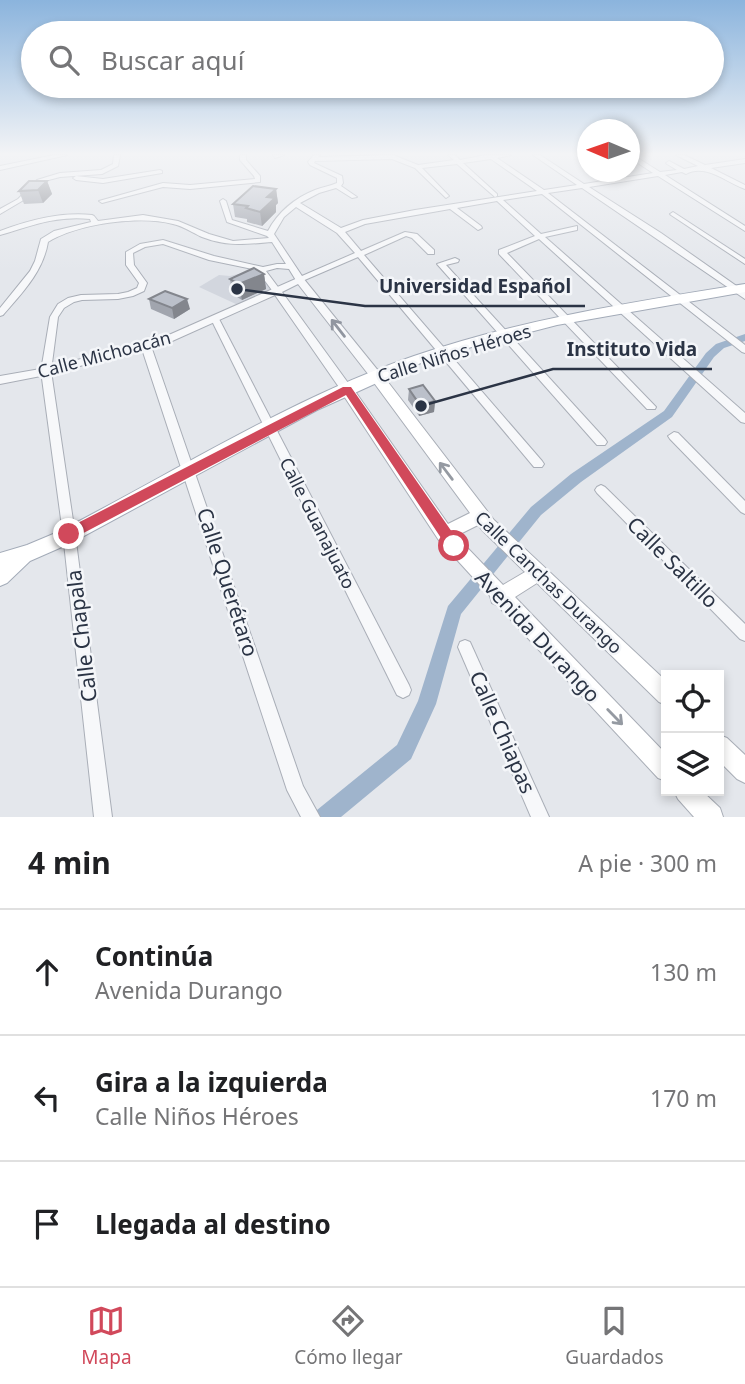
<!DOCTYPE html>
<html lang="es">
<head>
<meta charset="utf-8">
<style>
  body { margin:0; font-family:"Noto Sans",sans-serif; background:#f2f2f2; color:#202124 }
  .controls { position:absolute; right:21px; bottom:21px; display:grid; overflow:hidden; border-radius:0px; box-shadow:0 4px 10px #0003 }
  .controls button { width:63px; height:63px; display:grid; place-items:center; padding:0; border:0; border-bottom:2px solid #e0e0e0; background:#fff; color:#202124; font:35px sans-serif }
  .compass { position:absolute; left:577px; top:119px; width:63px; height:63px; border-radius:50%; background:#fff; box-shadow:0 4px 10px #0003; rotate:272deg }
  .stop { position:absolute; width:21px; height:21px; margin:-16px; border:5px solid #d1495b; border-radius:50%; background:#fff }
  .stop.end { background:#d1495b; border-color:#fff; box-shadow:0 2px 7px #0008 }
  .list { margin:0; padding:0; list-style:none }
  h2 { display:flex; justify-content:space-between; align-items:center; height:91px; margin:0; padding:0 28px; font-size:30px }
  h2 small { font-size:23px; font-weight:400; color:#757577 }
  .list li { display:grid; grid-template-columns:46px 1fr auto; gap:21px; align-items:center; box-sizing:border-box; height:126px; padding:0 28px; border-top:2px solid #e0e0e0 }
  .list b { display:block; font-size:26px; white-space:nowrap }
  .list p { margin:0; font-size:23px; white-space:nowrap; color:#757577 }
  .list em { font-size:23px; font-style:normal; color:#757577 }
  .icon { flex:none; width:38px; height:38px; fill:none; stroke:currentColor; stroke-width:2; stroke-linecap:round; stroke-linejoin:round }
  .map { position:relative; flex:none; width:745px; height:817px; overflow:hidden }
  .search { position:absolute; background:#fff; box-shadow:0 4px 10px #0003; left:21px; right:21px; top:21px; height:77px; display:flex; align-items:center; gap:18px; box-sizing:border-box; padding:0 24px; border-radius:38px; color:#757577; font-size:26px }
  .sheet { height:469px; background:#fff }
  nav { display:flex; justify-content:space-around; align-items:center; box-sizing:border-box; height:98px; border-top:2px solid #e0e0e0; background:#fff; font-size:19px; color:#757577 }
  nav a { display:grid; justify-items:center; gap:4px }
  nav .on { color:#d1495b }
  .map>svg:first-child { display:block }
</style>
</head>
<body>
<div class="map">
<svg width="745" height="817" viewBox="0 0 745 817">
  <rect width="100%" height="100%" fill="#e4e7ec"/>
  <path fill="#d2d6de" d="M258 269 272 290 238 305 199 287 219 275 230 276Z"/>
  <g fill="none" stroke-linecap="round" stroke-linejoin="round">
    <path fill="#9fb4cc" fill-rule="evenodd" d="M745 334V341L724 348 714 357 672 417 581 482 541 515 461 614 436 704 411 759 341 817H313L317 810 397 745 418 701 448 606 531 507 571 474 664 411 706 353 716 344Z"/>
    <defs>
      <g id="minor">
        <path d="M54 155H67L0 170V166Z"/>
        <path d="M114 155H120L118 166 102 174 60 177 41 182 22 201 0 214V209L18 199 37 180 60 173 101 170 113 164Z"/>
        <path d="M240 155H246V160L260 176V182L190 189 163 187 102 203 99 201 163 183 190 185 255 179 254 176 240 160Z"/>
        <path d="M273 155H284L275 158Z"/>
        <path d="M314 155H320L318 157 393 155 418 165 454 160 448 155H455L460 160 486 155H511L497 158 544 190 577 185 533 155H540L584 184 653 173 630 158V155H633L660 172 677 170 667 164 666 163 669 161 684 169 698 166 676 155H684L705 165 745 159V163L711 168 745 185V189C726 182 705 163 686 174L682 172 665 175 745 226V231L658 176 589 187 661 233 745 292V299L582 188 548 193 745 345V353L742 352 542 194 503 200 541 234 577 226V230L545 237 745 413V423L741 422 539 239 507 253 656 407 655 409H647L499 254V250L535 236 497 201 457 208 481 226 482 228 478 230 450 209 365 224 345 232 361 251 405 232 417 234 434 250V254H428L412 238 406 236 364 255 542 461 544 464 542 467H534L358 257 300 282H297L289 269 277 268 266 271 281 291 277 293H274L257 270 209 260 163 244 145 247 133 253 134 265 147 283 144 291 133 296 118 299 82 300 74 302 64 308 58 317 51 371 75 534 112 817H94L63 534 41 371 50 317 58 304 68 298 81 295 118 294 128 292 137 288 139 283 126 265V252L140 244 163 240 214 256 263 267 277 264H286L272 242C246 244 228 247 202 237 193 233 183 226 173 224 139 215 77 224 48 242 43 272 22 293 3 315L0 316V308L30 271 35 261 41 239 54 231 91 222 90 219C58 215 30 226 0 235V231C30 220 60 212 92 215L94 216 98 221 143 215 178 221 209 234 233 241 269 238 267 236 227 222 220 201 223 199 226 201 232 220 268 231C278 212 295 198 315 190 323 187 330 186 337 183V178L310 165 308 162ZM392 159 415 168 446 198 449 196 448 195 422 168 457 164 495 197 497 196V194L463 163 491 159 537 191 415 210 363 220 341 228 300 203 319 193 336 188 352 198 357 197 341 186 343 183 342 176 314 163 315 161ZM296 207 337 233 355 253 302 276 274 234 284 217Z"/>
        <path d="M580 155H588V160L581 156Z"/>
        <path d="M160 170 162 171V173L103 183 76 180 73 178 76 176 103 179Z"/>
        <path d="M673 212 745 259V264L671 215 670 214Z"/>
        <path d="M455 258 459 260 458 262 446 265 605 439 607 442 605 445H597L437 264Z"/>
        <path d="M215 316 219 319 409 685 411 690 409 695 403 698 397 695 211 319Z"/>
        <path d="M146 343 151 346 303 786 320 817H301L287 790 141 346Z"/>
        <path d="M674 432 678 433 745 501V514L741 512 670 439 668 436Z"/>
        <path d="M601 485 605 487 745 624V641L740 639 597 493 595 490 597 487Z"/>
        <path d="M465 640 470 642 549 817H531L458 647 460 642Z"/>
      </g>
      <path id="tertiary" d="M300 277 303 278 380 373 382 376 380 379H372L298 284 282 292 351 387 353 390 351 393H343L275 295 170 342 46 375 0 384V376L46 368 162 338Z"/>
      <g id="secondary">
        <path d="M376 372 381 373 494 520 666 681V705L659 702 537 583 515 597 666 754V781L658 778 497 605 492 603 490 596 438 539 340 390 342 387H352L448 524 470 513 369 376ZM478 525 482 530 525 572 503 585 456 536Z"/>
        <path d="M719 735 727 738 745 755V783L737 779 719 761Z"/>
        <path d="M674 791H702L720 808 723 817H694L678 799Z"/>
      </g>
      <path id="primary" d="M745 284V292L557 325 468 348 423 362 317 410 71 543 30 561 7 583 0 586V553L27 545 58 532C175 472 289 399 414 356 521 319 634 302 745 284Z"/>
    </defs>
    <use href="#minor" stroke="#a9aeb7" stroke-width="2"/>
    <use href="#tertiary" stroke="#a9aeb7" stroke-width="2"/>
    <use href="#secondary" stroke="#a9aeb7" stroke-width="2"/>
    <use href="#primary" stroke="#a3abb8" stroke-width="2"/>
    <use href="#minor" fill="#f7f8fa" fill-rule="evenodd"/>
    <use href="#tertiary" fill="#f7f8fa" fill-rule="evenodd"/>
    <use href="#secondary" fill="#fff" fill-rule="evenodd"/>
    <use href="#primary" fill="#fff" fill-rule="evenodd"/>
  </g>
  <g fill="#a1a5ae">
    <path d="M47 181 52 194 43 203 24 204 19 191Z"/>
    <path d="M276 189 278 203 276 205V212L262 226 247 222V219L235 217 233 204Z"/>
    <path d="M264 274 266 289 242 300 232 294 230 279Z"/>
    <path d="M149 299 190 309 174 319 151 309Z"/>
    <path d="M409 389 435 401 434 412 419 416 408 400Z"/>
  </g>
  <g fill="#83868d">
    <path d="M47 181 52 194 43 203 38 190Z"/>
    <path d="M276 189 278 203 276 205V212L262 226 260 212 267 197Z"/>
    <path d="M264 274 266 289 242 300 239 284Z"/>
    <path d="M187 299 190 309 174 319 172 308Z"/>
    <path d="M435 401 434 412 419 416 420 405Z"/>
  </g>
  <g fill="#bbc0ca" stroke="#83868d" stroke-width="2">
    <path d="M29 181H47L38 190 19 191Z"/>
    <path d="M253 186 276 189 267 197 275 198 260 212 246 208 248 206 233 204Z"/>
    <path d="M254 268 264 274 239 284 230 279Z"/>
    <path d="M165 291 187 299 172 308 149 299Z"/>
    <path d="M423 385 435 401 420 405 409 389Z"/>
  </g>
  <defs><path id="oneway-shaft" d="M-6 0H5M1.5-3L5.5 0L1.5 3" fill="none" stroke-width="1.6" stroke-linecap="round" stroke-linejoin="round" transform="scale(1.75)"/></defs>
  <use stroke="#9196a0" href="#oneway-shaft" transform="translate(338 328) rotate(-128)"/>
  <g stroke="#959aa2">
    <use href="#oneway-shaft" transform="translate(446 471) rotate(-127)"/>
    <use href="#oneway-shaft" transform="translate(615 717) rotate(46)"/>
  </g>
  <linearGradient id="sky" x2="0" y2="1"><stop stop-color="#8bb4dd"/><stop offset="0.57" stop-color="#f3f4f6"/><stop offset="1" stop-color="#f3f4f6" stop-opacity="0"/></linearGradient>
  <rect width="745" height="270" fill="url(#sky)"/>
  <path fill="#d1495b" d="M343 387H351L459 542V550H449L346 395 74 538H64V530Z"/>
  <g text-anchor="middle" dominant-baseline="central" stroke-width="5" stroke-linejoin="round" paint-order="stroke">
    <g font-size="18" fill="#2b3445" stroke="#f4f6f9">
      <text transform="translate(454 353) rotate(-17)">Calle Niños Héroes</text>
      <text transform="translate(104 354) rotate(-15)">Calle Michoacán</text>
      <text transform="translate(318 523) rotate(63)">Calle Guanajuato</text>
      <text transform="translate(549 582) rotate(44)">Calle Canchas Durango</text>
    </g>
    <g font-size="21" fill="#2b3445" stroke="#f4f6f9">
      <text transform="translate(673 562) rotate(45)">Calle Saltillo</text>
      <text transform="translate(228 582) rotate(72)">Calle Querétaro</text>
      <text transform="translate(81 636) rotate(-97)">Calle Chapala</text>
      <text transform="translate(538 636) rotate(47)">Avenida Durango</text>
      <text transform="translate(503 732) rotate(66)">Calle Chiapas</text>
    </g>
  </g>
  <path fill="none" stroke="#2b3445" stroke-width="2.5" d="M237 289L365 306H585M421 406L553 369H712"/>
  <g fill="#2b3445" stroke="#f4f6f9" stroke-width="2.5">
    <circle cx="237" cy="289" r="7"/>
    <circle cx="421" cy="406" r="7"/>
  </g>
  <g font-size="19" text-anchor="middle" font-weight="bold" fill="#2b3445" stroke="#f4f6f9" stroke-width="5" stroke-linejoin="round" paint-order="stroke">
    <text x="475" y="293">Universidad Español</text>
    <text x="632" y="356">Instituto Vida</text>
  </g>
</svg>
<div class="controls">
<button><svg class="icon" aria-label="locate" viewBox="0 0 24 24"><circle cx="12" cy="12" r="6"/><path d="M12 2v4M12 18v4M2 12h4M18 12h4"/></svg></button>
<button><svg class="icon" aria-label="layers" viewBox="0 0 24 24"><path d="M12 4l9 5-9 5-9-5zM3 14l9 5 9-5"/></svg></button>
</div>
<svg class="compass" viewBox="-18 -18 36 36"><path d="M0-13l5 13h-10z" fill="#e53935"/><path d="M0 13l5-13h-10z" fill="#757577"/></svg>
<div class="stop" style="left:454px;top:546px"></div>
<div class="stop end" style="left:69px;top:534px"></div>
<div class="search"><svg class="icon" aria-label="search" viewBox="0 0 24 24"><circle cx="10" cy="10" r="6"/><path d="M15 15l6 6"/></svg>Buscar aquí</div>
</div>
<section class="sheet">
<h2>4 min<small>A pie · 300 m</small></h2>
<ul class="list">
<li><svg class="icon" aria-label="ahead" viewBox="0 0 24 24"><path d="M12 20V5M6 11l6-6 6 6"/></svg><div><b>Continúa</b><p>Avenida Durango</p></div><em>130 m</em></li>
<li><svg class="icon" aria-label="left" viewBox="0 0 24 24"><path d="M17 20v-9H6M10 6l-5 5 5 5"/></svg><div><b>Gira a la izquierda</b><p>Calle Niños Héroes</p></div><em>170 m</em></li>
<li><svg class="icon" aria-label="arrive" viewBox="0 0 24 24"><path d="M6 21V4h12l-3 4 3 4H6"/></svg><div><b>Llegada al destino</b></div></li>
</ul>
</section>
<nav>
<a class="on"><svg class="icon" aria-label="map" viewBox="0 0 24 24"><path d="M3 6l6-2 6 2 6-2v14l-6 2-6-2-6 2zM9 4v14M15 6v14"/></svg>Mapa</a>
<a><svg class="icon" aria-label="directions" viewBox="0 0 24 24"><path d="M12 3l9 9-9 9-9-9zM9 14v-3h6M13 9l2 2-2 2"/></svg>Cómo llegar</a>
<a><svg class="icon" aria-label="saved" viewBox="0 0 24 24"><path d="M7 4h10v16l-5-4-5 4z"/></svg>Guardados</a>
</nav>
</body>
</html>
